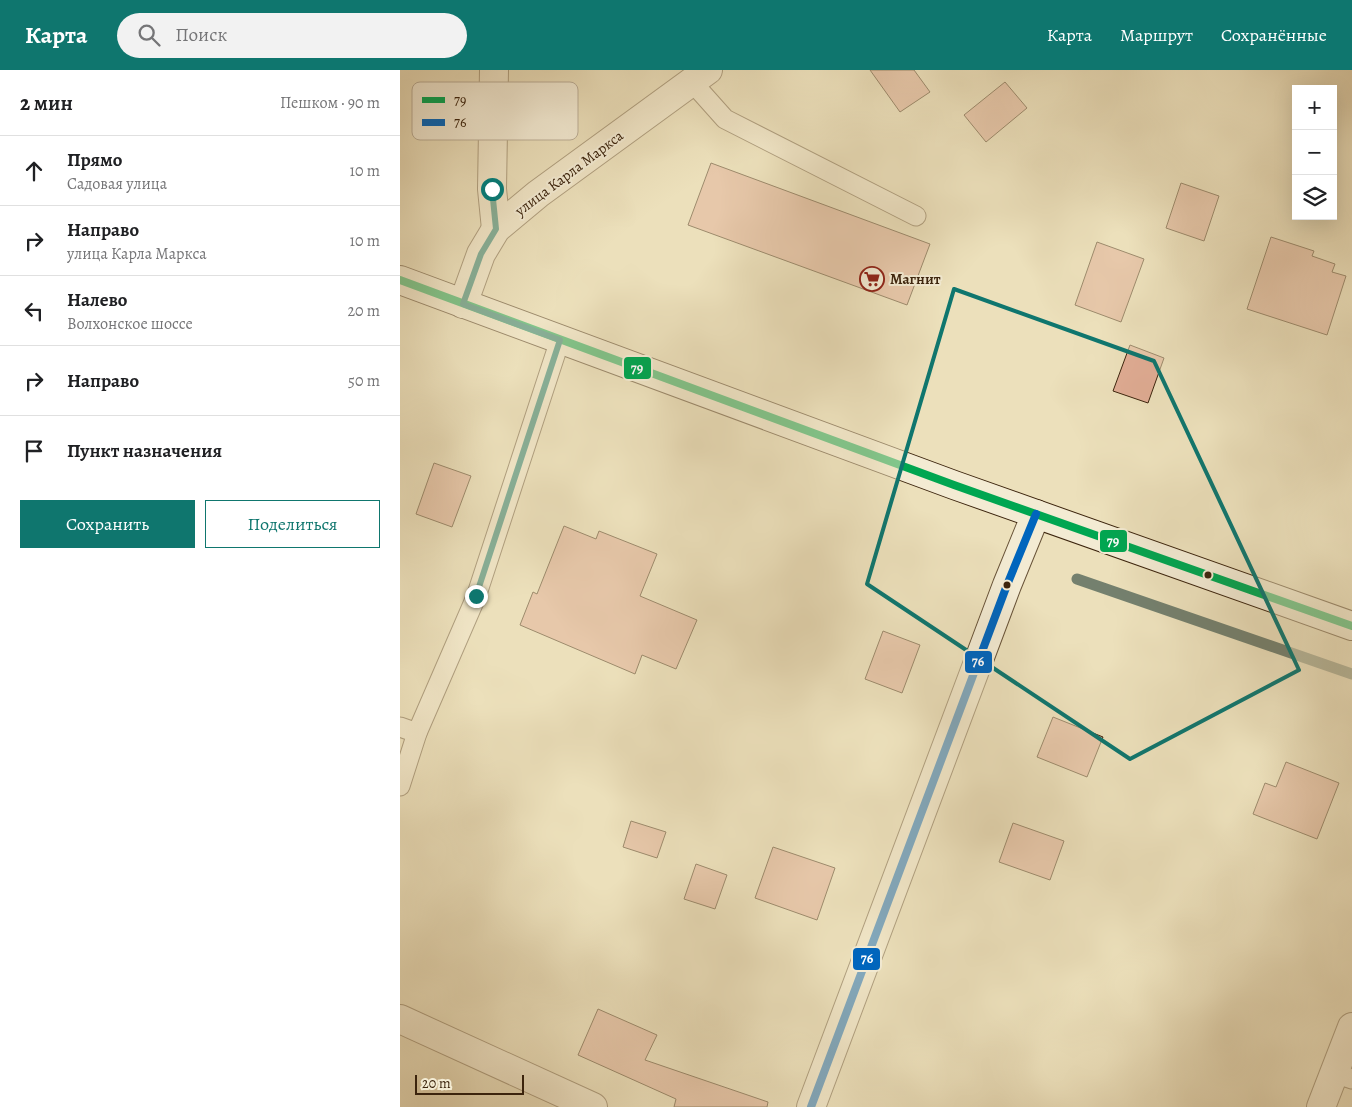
<!DOCTYPE html>
<html lang="ru">
<head>
<meta charset="utf-8">
<style>
  body { margin:0; font-family:Alegreya,serif; background:#f2f2f2; color:#202124 }
  .controls { position:absolute; right:15px; top:15px; display:grid; overflow:hidden; border-radius:0px; box-shadow:0 5px 20px #0002 }
  .controls button { width:45px; height:45px; display:grid; place-items:center; padding:0; border:0; border-bottom:1px solid #e0e0e0; background:#fff; color:#202124; font:25px sans-serif }
  .scale { position:absolute; left:15px; bottom:12px; width:109px; box-sizing:border-box; padding-left:5px; border:2px solid #3c240d; border-top:0; font-size:14px; line-height:18px; white-space:nowrap; color:#3c240d; -webkit-text-stroke:4px #f3ebd3; paint-order:stroke }
  .stop { position:absolute; width:15px; height:15px; margin:-11px; border:4px solid #0f766e; border-radius:50%; background:#fff }
  .stop.end { background:#0f766e; border-color:#fff; box-shadow:0 1px 5px #0008 }
  .list { margin:0; padding:0; list-style:none }
  h2 { display:flex; justify-content:space-between; align-items:center; height:65px; margin:0; padding:0 20px; font-size:21px }
  h2 small { font-size:16px; font-weight:400; color:#757577 }
  .list li { display:grid; grid-template-columns:32px 1fr auto; gap:15px; align-items:center; box-sizing:border-box; height:70px; padding:0 20px; border-top:1px solid #e0e0e0 }
  .list b { display:block; font-size:19px; white-space:nowrap }
  .list p { margin:0; font-size:16px; white-space:nowrap; color:#757577 }
  .list em { font-size:16px; font-style:normal; color:#757577 }
  .actions { display:flex; gap:10px; padding:15px 20px }
  .actions a { flex:1; padding:11px 0; border:1px solid #0f766e; border-radius:0px; text-align:center; font-size:18px; color:#0f766e }
  .actions .main { background:#0f766e; color:#fff }
  .icon { flex:none; width:28px; height:28px; fill:none; stroke:currentColor; stroke-width:2; stroke-linecap:round; stroke-linejoin:round }
  .map { position:relative; flex:none; width:952px; height:1037px; overflow:hidden }
  header { display:flex; align-items:center; gap:30px; box-sizing:border-box; height:70px; padding:0 25px; background:#0f766e; color:#fff }
  header strong { font-size:24px }
  nav { display:flex; gap:28px; margin-inline-start:auto; font-size:18px }
  .search { width:350px; height:45px; background:#f2f2f2; display:flex; align-items:center; gap:12px; box-sizing:border-box; padding:0 18px; border-radius:28px; color:#757577; font-size:19px }
  main { display:flex }
  aside { flex:1; background:#fff }
  .map>svg:first-child { display:block }
</style>
</head>
<body>
<header>
<strong>Карта</strong>
<div class="search"><svg class="icon" aria-label="search" viewBox="0 0 24 24"><circle cx="10" cy="10" r="6"/><path d="M15 15l6 6"/></svg>Поиск</div>
<nav><a>Карта</a><a>Маршрут</a><a>Сохранённые</a></nav>
</header>
<main>
<aside>
<h2>2 мин<small>Пешком · 90 m</small></h2>
<ul class="list">
<li><svg class="icon" aria-label="ahead" viewBox="0 0 24 24"><path d="M12 20V5M6 11l6-6 6 6"/></svg><div><b>Прямо</b><p>Садовая улица</p></div><em>10 m</em></li>
<li><svg class="icon" aria-label="right" viewBox="0 0 24 24"><path d="M7 20v-9h11M14 6l5 5-5 5"/></svg><div><b>Направо</b><p>улица Карла Маркса</p></div><em>10 m</em></li>
<li><svg class="icon" aria-label="left" viewBox="0 0 24 24"><path d="M17 20v-9H6M10 6l-5 5 5 5"/></svg><div><b>Налево</b><p>Волхонское шоссе</p></div><em>20 m</em></li>
<li><svg class="icon" aria-label="right" viewBox="0 0 24 24"><path d="M7 20v-9h11M14 6l5 5-5 5"/></svg><div><b>Направо</b></div><em>50 m</em></li>
<li><svg class="icon" aria-label="arrive" viewBox="0 0 24 24"><path d="M6 21V4h12l-3 4 3 4H6"/></svg><div><b>Пункт назначения</b></div></li>
</ul>
<div class="actions"><a class="main">Сохранить</a><a>Поделиться</a></div>
</aside>
<div class="map">
<svg width="952" height="1037" viewBox="0 0 952 1037">
  <rect width="100%" height="100%" fill="#ece0bb"/>
  <filter id="stains"><feTurbulence type="fractalNoise" baseFrequency=".004" numOctaves="4"/><feColorMatrix values="0 0 0 0 .2 0 0 0 0 .09 0 0 0 0 .02 0 0 0 .5 -.17"/></filter>
  <radialGradient id="worn" r=".72"><stop offset=".6" stop-color="#630" stop-opacity="0"/><stop offset="1" stop-color="#630" stop-opacity=".3"/></radialGradient>
  <g fill="none" stroke-linecap="round" stroke-linejoin="round">
    <path stroke="#74806e" stroke-width="11" d="M677 509 952 604"/>
  </g>
  <g fill="#e0ac94" stroke="#3c240d">
    <path d="M470 0H514L530 22 500 42Z"/>
    <path d="M605 12 627 38 586 72 564 45Z"/>
    <path d="M311 93 530 174 507 235 288 155Z"/>
    <path d="M781 113 819 126 804 171 766 158Z"/>
    <path d="M871 167 914 181 912 186 935 194 932 202 946 206 927 265 847 239Z"/>
    <path d="M697 172 744 189 721 252 675 235Z"/>
    <path d="M730 275 764 288 748 333 713 321Z"/>
    <path d="M34 393 71 406 52 457 16 444Z"/>
    <path d="M164 456 196 469 199 461 257 484 240 526 297 550 276 599 242 585 235 604 120 555 133 522 137 524Z"/>
    <path d="M483 561 520 575 502 623 465 609Z"/>
    <path d="M653 647 703 667 687 707 637 687Z"/>
    <path d="M886 692 939 713 917 769 853 744 865 713 876 717Z"/>
    <path d="M231 751 266 762 257 788 223 777Z"/>
    <path d="M613 753 664 771 650 810 599 792Z"/>
    <path d="M373 777 435 798 417 850 355 828Z"/>
    <path d="M296 794 327 805 315 839 284 829Z"/>
    <path d="M198 939 257 965 245 990 368 1032 367 1037H274L276 1029 178 985Z"/>
  </g>
  <g fill="none" stroke-linecap="round" stroke-linejoin="round">
    <defs>
      <g id="service">
        <path d="M292 12 325 49 516 146"/>
        <path d="M0 657 17 663"/>
        <path d="M0 716 17 663 76 527 160 270"/>
        <path d="M934 1003 952 1009"/>
      </g>
      <g id="minor">
        <path d="M94 0 92 119 96 159"/>
        <path d="M63 234 81 184 96 159 138 124 308 0"/>
        <path d="M0 949 193 1037"/>
      </g>
      <g id="tertiary">
        <path d="M411 1037 607 515 636 444"/>
        <path d="M921 1037 952 957"/>
      </g>
      <path id="secondary" d="M0 210 554 415 952 556"/>
    </defs>
    <use href="#service" stroke="#685338" stroke-width="21"/>
    <use href="#minor" stroke="#685338" stroke-width="30"/>
    <use href="#tertiary" stroke="#685338" stroke-width="30"/>
    <use href="#secondary" stroke="#3c240d" stroke-width="30"/>
    <use href="#service" stroke="#f3ebd3" stroke-width="19"/>
    <use href="#minor" stroke="#f3ebd3" stroke-width="28"/>
    <use href="#tertiary" stroke="#f3ebd3" stroke-width="28"/>
    <use href="#secondary" stroke="#f3ebd3" stroke-width="28"/>
    <defs>
      <path id="bus-1" d="M0 210 554 415 952 556"/>
      <path id="bus-2" d="M411 1037 607 515 636 444"/>
    </defs>
    <use href="#bus-1" stroke="#f3ebd3" stroke-width="11"/>
    <use href="#bus-2" stroke="#f3ebd3" stroke-width="11"/>
    <use href="#bus-1" stroke="#00a651" stroke-width="8"/>
    <use href="#bus-2" stroke="#0065bd" stroke-width="8"/>
  </g>
  <g fill="none" stroke-linecap="round" stroke-linejoin="round">
    <path stroke="#0f766e" stroke-width="6" d="M76 526 160 270 63 234 81 184 96 159 92 119"/>
  </g>
  <path d="M0 0H952V1037H0ZM554 219 754 291 899 600 730 689 467 514Z" fill="#ece0bb" fill-opacity=".55" fill-rule="evenodd"/>
  <path fill="none" stroke="#0f766e" stroke-width="4" stroke-linejoin="round" d="M554 219 754 291 899 600 730 689 467 514Z"/>
  <defs>
    <symbol id="supermarket-ring" viewBox="-11 -11 22 22"><circle r="9.5" fill="#f3ebd3" stroke="#8f2418" stroke-width="1.5"/><path d="M-6-5.5h2.5l.6 2H6L4.5 2H-2.5L-4.4-4H-6ZM-1.5 3.2a1.3 1.3 0 1 0 .1 0ZM3 3.2a1.3 1.3 0 1 0 .1 0Z" fill="#8f2418"/></symbol>
  </defs>
  <g fill-rule="evenodd">
    <use href="#supermarket-ring" x="458" y="195" width="28" height="28"/>
  </g>
  <g fill="#3c240d" stroke="#f3ebd3" stroke-width="2">
    <circle cx="808" cy="505" r="4.5"/>
    <circle cx="607" cy="515" r="4.5"/>
  </g>
  <g text-anchor="middle" dominant-baseline="central" stroke-width="4" stroke-linejoin="round" paint-order="stroke">
    <g font-size="15" fill="#3c240d" stroke="#f3ebd3">
      <text transform="translate(169 103) rotate(-37)">улица Карла Маркса</text>
    </g>
    <g font-size="15" font-weight="bold" fill="#3c240d" stroke="#f3ebd3" text-anchor="start">
      <text x="490" y="209">Магнит</text>
    </g>
  </g>
  <rect x="12" y="12" width="166" height="58" rx="8" fill="#f3ebd3" stroke="#bcaf98" stroke-width="1"/>
  <rect x="22" y="27" width="23" height="6" fill="#00a651"/>
  <rect x="22" y="49" width="23" height="7" fill="#0065bd"/>
  <g font-size="14" fill="#3c240d">
    <text x="54" y="35">79</text>
    <text x="54" y="57">76</text>
  </g>
  <g stroke="#f3ebd3" stroke-width="2">
    <rect x="223" y="286" width="29" height="24" rx="5" fill="#00a651"/>
    <rect x="699" y="459" width="29" height="24" rx="5" fill="#00a651"/>
    <rect x="564" y="580" width="29" height="24" rx="5" fill="#0065bd"/>
    <rect x="452" y="877" width="29" height="24" rx="5" fill="#0065bd"/>
  </g>
  <g font-size="14" text-anchor="middle" font-weight="bold" fill="#fff">
    <text x="237" y="303">79</text>
    <text x="713" y="476">79</text>
    <text x="578" y="596">76</text>
    <text x="467" y="893">76</text>
  </g>
  <rect width="100%" height="100%" filter="url(#stains)"/>
  <rect width="100%" height="100%" fill="url(#worn)"/>
</svg>
<div class="controls">
<button>+</button>
<button>−</button>
<button><svg class="icon" aria-label="layers" viewBox="0 0 24 24"><path d="M12 4l9 5-9 5-9-5zM3 14l9 5 9-5"/></svg></button>
</div>
<div class="scale">20 m</div>
<div class="stop" style="left:92px;top:119px"></div>
<div class="stop end" style="left:76px;top:526px"></div>
</div>
</main>
</body>
</html>
